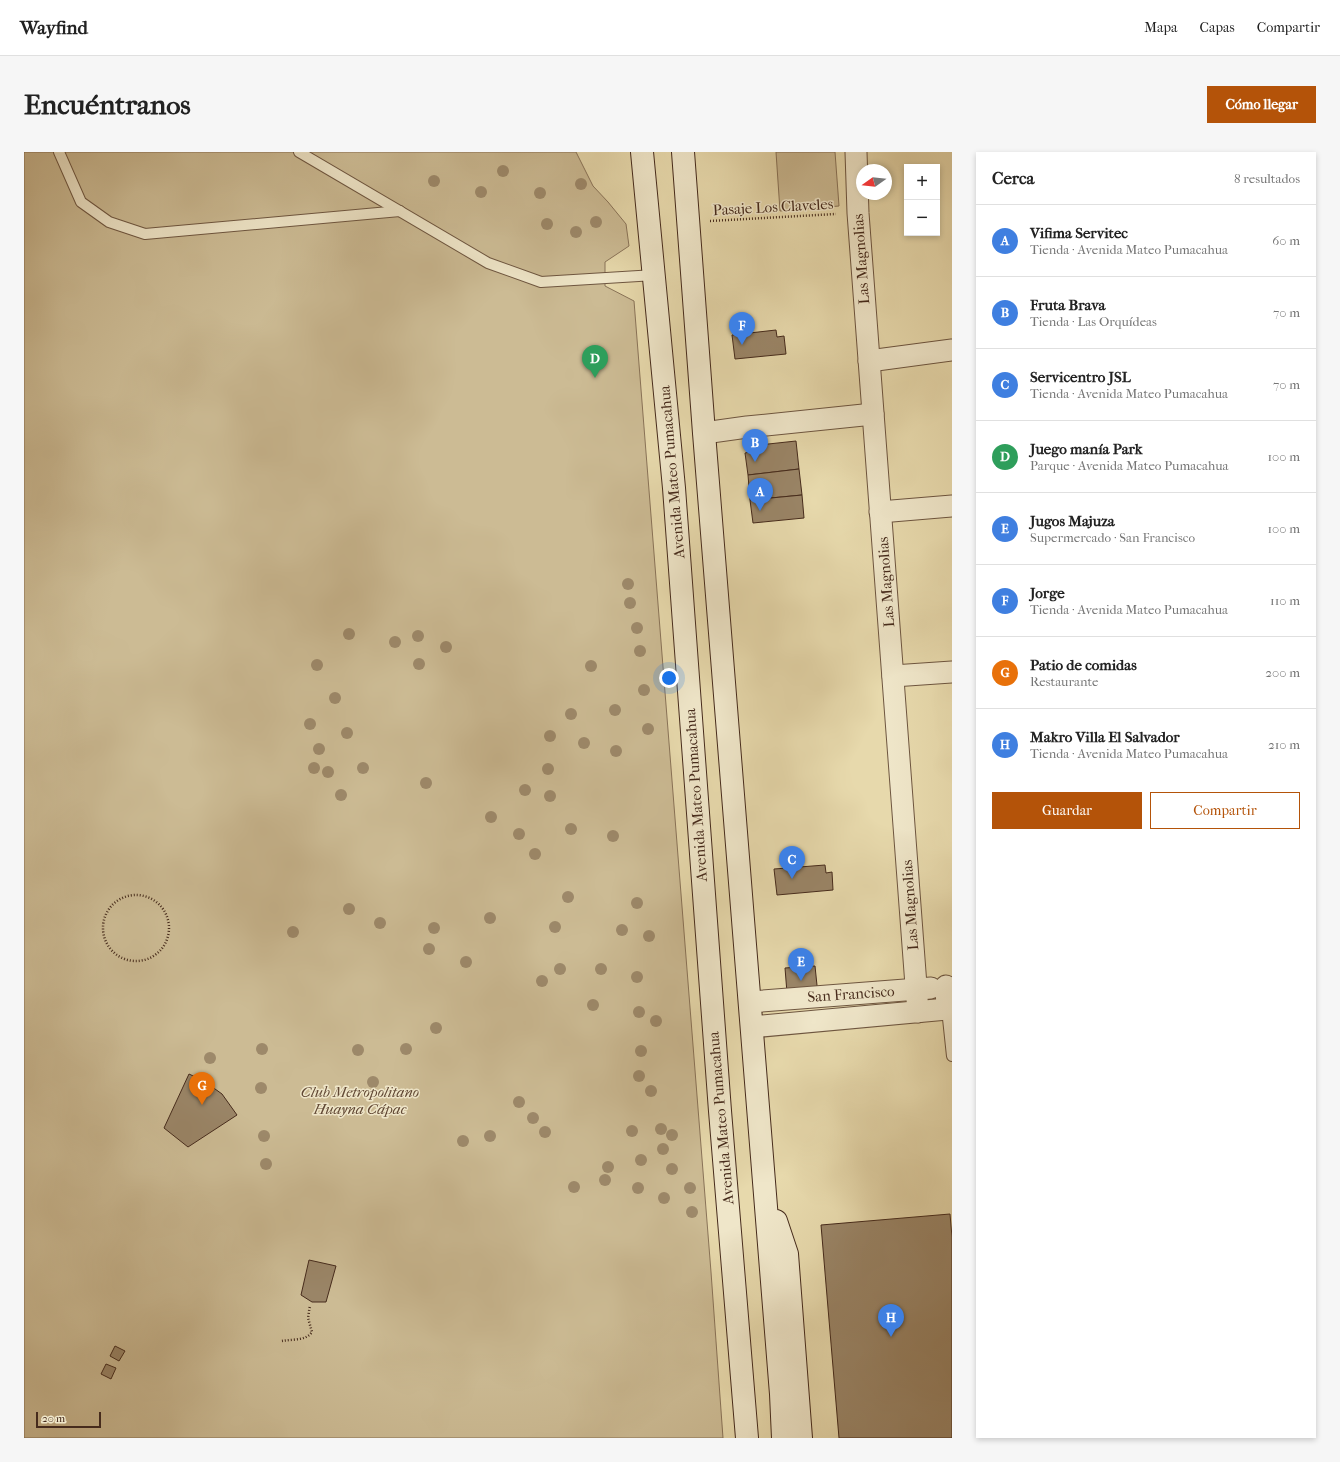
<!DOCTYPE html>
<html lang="es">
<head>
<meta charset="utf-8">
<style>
  body { margin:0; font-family:"IM FELL French Canon",serif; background:#f6f6f6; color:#222 }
  .controls { position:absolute; right:12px; top:12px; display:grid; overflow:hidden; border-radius:0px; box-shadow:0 2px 6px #0003 }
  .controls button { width:36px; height:36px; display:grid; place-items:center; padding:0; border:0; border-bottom:1px solid #e0e0e0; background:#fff; color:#222; font:20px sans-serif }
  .compass { position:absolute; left:832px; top:12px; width:36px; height:36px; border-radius:50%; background:#fff; box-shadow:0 2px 6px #0003; rotate:255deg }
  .scale { position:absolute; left:12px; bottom:10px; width:65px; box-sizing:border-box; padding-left:4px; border:2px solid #462b1c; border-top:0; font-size:11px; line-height:14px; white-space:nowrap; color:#462b1c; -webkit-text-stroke:3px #efe6c9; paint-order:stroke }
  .you { position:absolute; left:645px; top:526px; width:14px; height:14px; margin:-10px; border:3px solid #fff; border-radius:50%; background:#1a73e8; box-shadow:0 0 0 6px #1a73e833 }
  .badge { display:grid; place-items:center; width:26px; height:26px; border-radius:50%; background:#b45309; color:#fff; font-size:13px; font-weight:700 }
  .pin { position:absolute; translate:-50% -33px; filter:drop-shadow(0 1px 2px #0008) }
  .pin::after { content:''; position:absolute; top:21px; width:14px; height:12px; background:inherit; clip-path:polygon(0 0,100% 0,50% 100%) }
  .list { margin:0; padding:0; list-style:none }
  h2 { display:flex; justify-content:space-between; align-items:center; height:52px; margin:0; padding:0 16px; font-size:17px }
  h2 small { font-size:13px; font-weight:400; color:#767676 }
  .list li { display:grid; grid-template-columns:26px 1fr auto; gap:12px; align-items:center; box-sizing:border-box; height:72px; padding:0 16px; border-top:1px solid #e0e0e0 }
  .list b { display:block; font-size:15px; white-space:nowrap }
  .list p { margin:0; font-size:13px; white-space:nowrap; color:#767676 }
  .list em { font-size:13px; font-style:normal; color:#767676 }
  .actions { display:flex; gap:8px; padding:12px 16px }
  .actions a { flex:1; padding:9px 0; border:1px solid #b45309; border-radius:0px; text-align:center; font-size:14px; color:#b45309 }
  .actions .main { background:#b45309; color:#fff }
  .map { position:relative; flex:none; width:928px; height:1286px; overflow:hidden; border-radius:0px }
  header { display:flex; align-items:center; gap:24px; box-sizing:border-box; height:56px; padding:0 20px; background:#fff; border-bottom:1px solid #e0e0e0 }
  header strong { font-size:19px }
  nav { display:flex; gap:22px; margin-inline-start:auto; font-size:14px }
  .intro { display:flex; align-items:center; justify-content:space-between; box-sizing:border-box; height:96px; padding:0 24px }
  h1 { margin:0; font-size:28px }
  .button { padding:10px 18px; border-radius:0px; background:#b45309; color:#fff; font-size:14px; font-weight:700 }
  main { display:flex; gap:24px; padding:0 24px }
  aside { flex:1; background:#fff; border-radius:0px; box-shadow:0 2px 6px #0003 }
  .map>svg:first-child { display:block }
</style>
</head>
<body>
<header>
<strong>Wayfind</strong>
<nav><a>Mapa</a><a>Capas</a><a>Compartir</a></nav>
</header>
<div class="intro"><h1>Encuéntranos</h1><a class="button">Cómo llegar</a></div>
<main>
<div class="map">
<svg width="928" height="1286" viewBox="0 0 928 1286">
  <rect width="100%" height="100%" fill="#e7d9ac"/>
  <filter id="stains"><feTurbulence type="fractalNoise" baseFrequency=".005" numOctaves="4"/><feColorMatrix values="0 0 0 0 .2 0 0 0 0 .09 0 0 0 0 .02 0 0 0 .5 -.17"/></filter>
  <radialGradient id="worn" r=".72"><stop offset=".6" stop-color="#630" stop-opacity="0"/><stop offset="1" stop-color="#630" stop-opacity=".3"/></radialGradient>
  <g fill="#ccbb94" stroke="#897358">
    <path d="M0 0H552L569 34 584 50 602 72 605 94 581 110V134L610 149 687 1120 699 1286H0Z"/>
    <path d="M752 0H811L815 54 756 59Z"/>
  </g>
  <g fill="#9a8567" stroke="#462b1c">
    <path d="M752 178 753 185 760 184 762 202 711 207 708 183Z"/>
    <path d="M772 289 775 317 724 323 721 301 726 300V294Z"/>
    <path d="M775 317 778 343 726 348 724 323Z"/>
    <path d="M778 343 780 366 729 371 726 348Z"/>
    <path d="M801 713 802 721 808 720 809 738 753 743 750 717Z"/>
    <path d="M791 814 794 843 763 841 761 816Z"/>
    <path d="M165 922 180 929 198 942 213 963 164 995 140 976Z"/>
    <path d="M926 1062 928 1085V1286H815L797 1073Z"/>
    <path d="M285 1108 312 1114 302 1150H288L277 1143Z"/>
    <path d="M91 1194 101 1199 95 1209 86 1204Z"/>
    <path d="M82 1212 92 1216 87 1227 77 1222Z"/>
  </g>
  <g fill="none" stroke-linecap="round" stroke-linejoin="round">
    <defs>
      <g id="lane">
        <path d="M35 0 57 50 85 70 121 82 376 59"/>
        <path d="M275 0 464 111 517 130 631 123"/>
        <path d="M923 857 928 904"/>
      </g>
      <g id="street">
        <path d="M832 0 834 61 894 860"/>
        <path d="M845 209 928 198"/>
        <path d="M680 281 723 275 849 262"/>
        <path d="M856 360 928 354"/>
        <path d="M869 524 928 520"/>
        <path d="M726 850 907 836"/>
        <path d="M728 875 923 857 922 834"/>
      </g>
      <g id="secondary">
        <path d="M618 0 650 336 696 959 723 1286"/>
        <path d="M659 0 680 281 757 1242 759 1286"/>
        <path d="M752 1069 763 1102 777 1286"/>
      </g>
    </defs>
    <use href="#lane" stroke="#6e5640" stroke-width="12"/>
    <use href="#street" stroke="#6e5640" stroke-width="23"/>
    <use href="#secondary" stroke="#462b1c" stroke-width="24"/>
    <g stroke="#462b1c" stroke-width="2.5" stroke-dasharray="1 2" stroke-linecap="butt">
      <path d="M686 69 812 62"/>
      <circle cx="112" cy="776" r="33"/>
      <path d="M258 1189C268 1187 282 1189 288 1180L284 1166 286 1153"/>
    </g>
    <use href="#lane" stroke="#efe6c9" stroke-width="10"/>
    <use href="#street" stroke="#efe6c9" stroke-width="21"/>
    <use href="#secondary" stroke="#efe6c9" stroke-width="22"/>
  </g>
  <g fill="#9d896a">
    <circle cx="479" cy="19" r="6"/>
    <circle cx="410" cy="29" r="6"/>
    <circle cx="557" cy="32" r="6"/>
    <circle cx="457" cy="40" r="6"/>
    <circle cx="516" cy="41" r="6"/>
    <circle cx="572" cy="70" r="6"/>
    <circle cx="523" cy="72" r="6"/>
    <circle cx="552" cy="80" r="6"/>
    <circle cx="604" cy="432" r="6"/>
    <circle cx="606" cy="451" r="6"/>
    <circle cx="613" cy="476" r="6"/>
    <circle cx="325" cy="482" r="6"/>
    <circle cx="394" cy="484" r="6"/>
    <circle cx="371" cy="490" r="6"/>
    <circle cx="422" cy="495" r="6"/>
    <circle cx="616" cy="499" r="6"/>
    <circle cx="395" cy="512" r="6"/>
    <circle cx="293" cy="513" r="6"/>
    <circle cx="567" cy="514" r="6"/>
    <circle cx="620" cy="538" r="6"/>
    <circle cx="311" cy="546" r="6"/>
    <circle cx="591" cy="558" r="6"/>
    <circle cx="547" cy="562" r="6"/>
    <circle cx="286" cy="572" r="6"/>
    <circle cx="624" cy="577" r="6"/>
    <circle cx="323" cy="581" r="6"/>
    <circle cx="526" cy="584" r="6"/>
    <circle cx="560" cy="591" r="6"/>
    <circle cx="295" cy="597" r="6"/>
    <circle cx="592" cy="599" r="6"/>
    <circle cx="290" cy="616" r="6"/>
    <circle cx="339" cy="616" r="6"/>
    <circle cx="524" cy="617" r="6"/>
    <circle cx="304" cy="620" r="6"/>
    <circle cx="402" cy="631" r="6"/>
    <circle cx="501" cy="638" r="6"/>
    <circle cx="317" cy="643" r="6"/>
    <circle cx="526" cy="644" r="6"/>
    <circle cx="467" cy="665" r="6"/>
    <circle cx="547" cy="677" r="6"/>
    <circle cx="495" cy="682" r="6"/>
    <circle cx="589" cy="684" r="6"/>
    <circle cx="511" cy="702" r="6"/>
    <circle cx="544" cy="745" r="6"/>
    <circle cx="613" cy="751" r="6"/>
    <circle cx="325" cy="757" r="6"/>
    <circle cx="466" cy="766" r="6"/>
    <circle cx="356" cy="771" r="6"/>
    <circle cx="531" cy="775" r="6"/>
    <circle cx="410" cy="776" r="6"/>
    <circle cx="598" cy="778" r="6"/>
    <circle cx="269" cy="780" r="6"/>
    <circle cx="625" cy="784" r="6"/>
    <circle cx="405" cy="797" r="6"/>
    <circle cx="442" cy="810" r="6"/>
    <circle cx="536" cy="817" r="6"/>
    <circle cx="577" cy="817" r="6"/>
    <circle cx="613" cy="825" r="6"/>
    <circle cx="518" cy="829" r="6"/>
    <circle cx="569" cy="853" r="6"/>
    <circle cx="615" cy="860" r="6"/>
    <circle cx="632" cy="869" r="6"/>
    <circle cx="412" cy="876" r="6"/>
    <circle cx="238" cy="897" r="6"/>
    <circle cx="382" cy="897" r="6"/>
    <circle cx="334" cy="898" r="6"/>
    <circle cx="617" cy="899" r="6"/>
    <circle cx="186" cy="906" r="6"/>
    <circle cx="615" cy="924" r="6"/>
    <circle cx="349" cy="930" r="6"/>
    <circle cx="237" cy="936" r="6"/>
    <circle cx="627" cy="939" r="6"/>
    <circle cx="495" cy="950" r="6"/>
    <circle cx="509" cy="966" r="6"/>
    <circle cx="637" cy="977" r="6"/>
    <circle cx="608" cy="979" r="6"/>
    <circle cx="521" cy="980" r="6"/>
    <circle cx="648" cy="983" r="6"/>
    <circle cx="240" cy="984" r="6"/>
    <circle cx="466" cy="984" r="6"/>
    <circle cx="439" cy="989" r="6"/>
    <circle cx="639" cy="997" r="6"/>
    <circle cx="617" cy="1008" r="6"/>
    <circle cx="242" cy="1012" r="6"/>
    <circle cx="584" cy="1015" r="6"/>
    <circle cx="648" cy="1017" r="6"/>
    <circle cx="581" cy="1028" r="6"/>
    <circle cx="550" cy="1035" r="6"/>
    <circle cx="614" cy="1036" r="6"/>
    <circle cx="666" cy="1036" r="6"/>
    <circle cx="640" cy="1046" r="6"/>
    <circle cx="668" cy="1060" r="6"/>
  </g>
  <g text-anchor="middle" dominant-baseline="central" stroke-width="3" stroke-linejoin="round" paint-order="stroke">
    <g font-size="15" fill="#462b1c" stroke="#efe6c9">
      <text transform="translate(749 55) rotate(-3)">Pasaje Los Claveles</text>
      <text transform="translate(837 107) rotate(-94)">Las Magnolias</text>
      <text transform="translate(648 320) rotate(-95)">Avenida Mateo Pumacahua</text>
      <text transform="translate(862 430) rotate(-94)">Las Magnolias</text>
      <text transform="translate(672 643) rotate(-94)">Avenida Mateo Pumacahua</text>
      <text transform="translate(886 753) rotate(-94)">Las Magnolias</text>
      <text transform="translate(827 842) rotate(-4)">San Francisco</text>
      <text transform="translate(697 966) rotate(-95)">Avenida Mateo Pumacahua</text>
    </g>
    <g font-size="15" font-style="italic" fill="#614834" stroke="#efe6c9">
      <text x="336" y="940">Club Metropolitano<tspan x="336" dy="17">Huayna Cápac</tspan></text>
    </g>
  </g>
  <rect width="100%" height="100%" filter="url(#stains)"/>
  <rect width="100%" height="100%" fill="url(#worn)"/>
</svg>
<div class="controls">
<button>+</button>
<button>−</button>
</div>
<svg class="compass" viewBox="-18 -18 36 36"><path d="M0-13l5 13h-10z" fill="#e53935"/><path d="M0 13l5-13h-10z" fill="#767676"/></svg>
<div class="scale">20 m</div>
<div class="you"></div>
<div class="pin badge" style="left:736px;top:359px;background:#3f7fe0">A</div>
<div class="pin badge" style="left:731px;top:310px;background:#3f7fe0">B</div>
<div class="pin badge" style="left:768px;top:727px;background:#3f7fe0">C</div>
<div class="pin badge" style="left:571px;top:226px;background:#2e9e5b">D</div>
<div class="pin badge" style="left:777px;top:829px;background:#3f7fe0">E</div>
<div class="pin badge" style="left:718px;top:193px;background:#3f7fe0">F</div>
<div class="pin badge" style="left:178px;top:953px;background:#e8710a">G</div>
<div class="pin badge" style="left:867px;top:1185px;background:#3f7fe0">H</div>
</div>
<aside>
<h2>Cerca<small>8 resultados</small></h2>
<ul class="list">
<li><span class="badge" style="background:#3f7fe0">A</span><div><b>Vifima Servitec</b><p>Tienda · Avenida Mateo Pumacahua</p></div><em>60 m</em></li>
<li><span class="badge" style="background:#3f7fe0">B</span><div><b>Fruta Brava</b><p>Tienda · Las Orquídeas</p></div><em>70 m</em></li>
<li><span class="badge" style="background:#3f7fe0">C</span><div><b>Servicentro JSL</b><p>Tienda · Avenida Mateo Pumacahua</p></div><em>70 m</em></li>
<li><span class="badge" style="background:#2e9e5b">D</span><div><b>Juego manía Park</b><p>Parque · Avenida Mateo Pumacahua</p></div><em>100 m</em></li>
<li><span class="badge" style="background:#3f7fe0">E</span><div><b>Jugos Majuza</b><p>Supermercado · San Francisco</p></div><em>100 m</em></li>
<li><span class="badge" style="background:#3f7fe0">F</span><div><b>Jorge</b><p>Tienda · Avenida Mateo Pumacahua</p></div><em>110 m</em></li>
<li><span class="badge" style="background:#e8710a">G</span><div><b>Patio de comidas</b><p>Restaurante</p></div><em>200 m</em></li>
<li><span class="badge" style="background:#3f7fe0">H</span><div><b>Makro Villa El Salvador</b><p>Tienda · Avenida Mateo Pumacahua</p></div><em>210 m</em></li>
</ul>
<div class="actions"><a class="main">Guardar</a><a>Compartir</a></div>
</aside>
</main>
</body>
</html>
